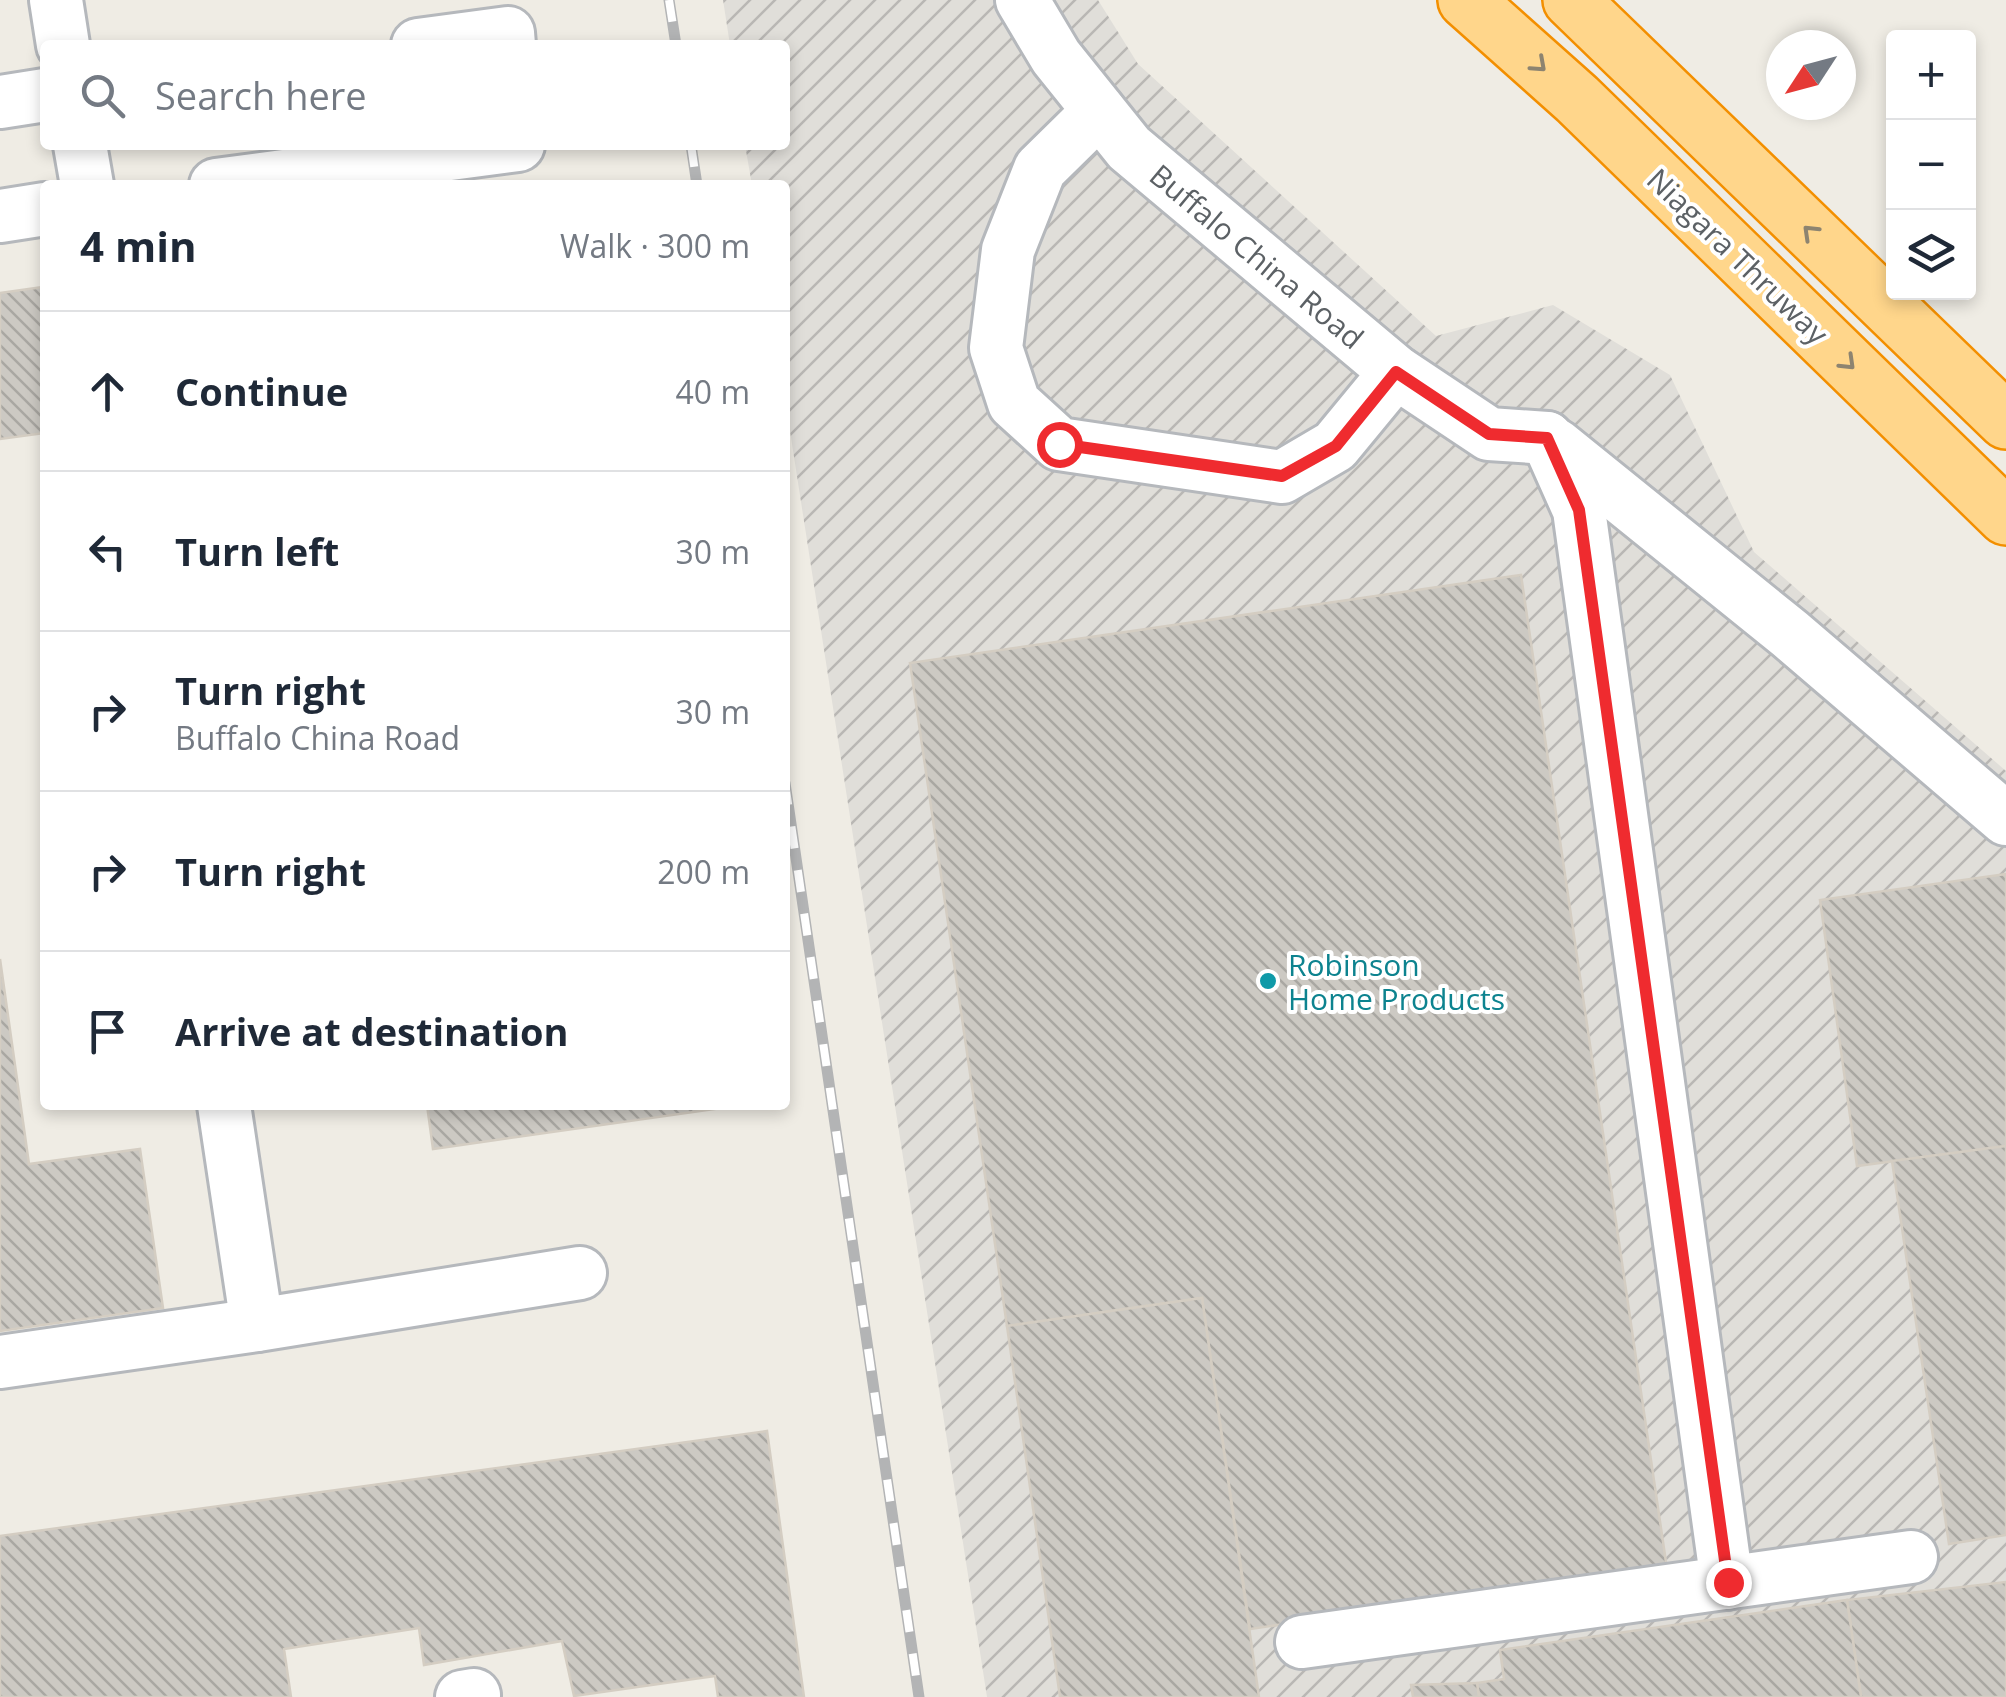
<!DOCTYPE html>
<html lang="en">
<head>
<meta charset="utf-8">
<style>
  body { margin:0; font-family:"Open Sans",sans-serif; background:#f2f2f3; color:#1f2937 }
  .controls { position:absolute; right:30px; top:30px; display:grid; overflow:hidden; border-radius:10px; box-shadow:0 5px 15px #0003 }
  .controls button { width:90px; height:90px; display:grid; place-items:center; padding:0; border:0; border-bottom:2px solid #e0e1e3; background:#fff; color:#1f2937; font:50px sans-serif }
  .compass { position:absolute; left:1766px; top:30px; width:90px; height:90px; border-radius:50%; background:#fff; box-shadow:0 5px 15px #0003; rotate:234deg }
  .stop { position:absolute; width:30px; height:30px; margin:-22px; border:8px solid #ef2b2f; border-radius:50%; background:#fff }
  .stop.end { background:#ef2b2f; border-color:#fff; box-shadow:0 2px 10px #0008 }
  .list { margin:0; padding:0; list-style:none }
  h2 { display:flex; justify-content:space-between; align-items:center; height:130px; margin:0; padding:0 40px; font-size:42px }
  h2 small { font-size:32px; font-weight:400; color:#747a83 }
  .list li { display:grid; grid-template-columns:65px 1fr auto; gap:30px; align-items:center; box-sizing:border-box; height:160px; padding:0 40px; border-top:2px solid #e0e1e3 }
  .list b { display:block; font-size:38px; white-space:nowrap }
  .list p { margin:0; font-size:32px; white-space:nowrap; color:#747a83 }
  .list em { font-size:32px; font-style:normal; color:#747a83 }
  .icon { flex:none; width:55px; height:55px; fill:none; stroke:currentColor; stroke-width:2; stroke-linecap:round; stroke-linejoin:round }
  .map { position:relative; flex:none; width:2006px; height:1697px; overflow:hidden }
  .search { position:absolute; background:#fff; box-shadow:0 5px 15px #0003; left:40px; top:40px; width:750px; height:110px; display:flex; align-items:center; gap:25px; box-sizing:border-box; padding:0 35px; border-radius:10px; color:#747a83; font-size:38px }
  .panel { position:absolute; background:#fff; box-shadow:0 5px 15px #0003; left:40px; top:180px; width:750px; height:930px; border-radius:10px }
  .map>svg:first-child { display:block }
</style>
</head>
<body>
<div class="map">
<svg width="2006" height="1697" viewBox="0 0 2006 1697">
  <defs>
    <pattern id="industrial-furrows" width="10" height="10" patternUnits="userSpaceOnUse" patternTransform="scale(2.5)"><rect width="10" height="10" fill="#e0ded9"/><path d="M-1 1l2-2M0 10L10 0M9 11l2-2" fill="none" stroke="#b9b7b4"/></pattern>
    <pattern id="building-back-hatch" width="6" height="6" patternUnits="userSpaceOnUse" patternTransform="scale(2.5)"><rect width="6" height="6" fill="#ccc9c3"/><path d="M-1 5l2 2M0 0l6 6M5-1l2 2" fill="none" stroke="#a9a7a2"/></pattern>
  </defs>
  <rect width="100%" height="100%" fill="#efece4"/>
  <path fill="url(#industrial-furrows)" d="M723 0H1098L1138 64 1436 336 1553 305 1670 375 1754 552 2006 771V1697H987L785 399V185H752L745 145H785V45H730Z"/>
  <g fill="url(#building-back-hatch)" stroke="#d4cdc2" stroke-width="2.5">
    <path d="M43 287 45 433 0 439V293Z"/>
    <path d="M1521 575 1667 1569 1250 1629 1202 1298 1007 1326 910 663Z"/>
    <path d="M2006 874V1146L1857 1166 1820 900Z"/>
    <path d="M0 959 29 1164 140 1149 163 1308 0 1331Z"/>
    <path d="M427 1105H729V1107L433 1149Z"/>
    <path d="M2006 1146V1535L1949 1544 1892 1161Z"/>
    <path d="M1202 1298 1259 1697H1060L1007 1326Z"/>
    <path d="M767 1431 804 1697H718L715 1676 574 1696 562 1641 424 1665 419 1628 284 1649 291 1697H0V1536Z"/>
    <path d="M2006 1582V1697H1861L1847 1600Z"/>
    <path d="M1847 1600 1861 1697H1479L1477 1683 1504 1679 1500 1650Z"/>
    <path d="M1477 1683 1479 1697H1413L1411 1685Z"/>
  </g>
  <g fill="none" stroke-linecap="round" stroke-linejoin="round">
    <defs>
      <g id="minor">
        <path d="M56 0 63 45"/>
        <path d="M1022 0 1056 57 1129 148 1396 372 1489 434 1547 438"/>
        <path d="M418 45 508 33 509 45"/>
        <path d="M0 102 45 95"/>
        <path d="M1099 111 1040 169 1008 250 996 348 1014 403 1059 444 1282 477 1335 446 1396 372"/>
        <path d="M80 145 87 185"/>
        <path d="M216 185 518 145"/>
        <path d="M0 216 45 209"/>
        <path d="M1547 438 1579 510 1727 1583"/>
        <path d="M1556 445 1790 634 2006 819"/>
        <path d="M224 1105 257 1325 580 1273"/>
        <path d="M0 1362 257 1325"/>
        <path d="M1302 1642 1911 1557"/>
        <path d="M462 1697 474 1695"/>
      </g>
      <g id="highway">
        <path d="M1466 0 1577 99 2006 517"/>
        <path d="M1571 0 2006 421"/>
      </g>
    </defs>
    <use href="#minor" stroke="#b5b8bc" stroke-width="58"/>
    <use href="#highway" stroke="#f38f00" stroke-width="60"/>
    <use href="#minor" stroke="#fff" stroke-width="52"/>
    <use href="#highway" stroke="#ffd68b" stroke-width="55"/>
    <defs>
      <g id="rail">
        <path d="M669 0 676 45"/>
        <path d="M691 145 697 185"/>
        <path d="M785 783 919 1697"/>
      </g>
    </defs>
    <use href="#rail" stroke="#b3b4b5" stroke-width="11"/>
    <use href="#rail" stroke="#fff" stroke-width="8" stroke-dasharray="22" stroke-linecap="butt"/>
  </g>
  <defs><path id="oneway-chevron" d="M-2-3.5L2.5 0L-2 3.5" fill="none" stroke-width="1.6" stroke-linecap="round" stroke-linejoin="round" transform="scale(2.5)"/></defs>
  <g stroke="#8d8470">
    <use href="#oneway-chevron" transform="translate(1539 65) rotate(42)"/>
    <use href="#oneway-chevron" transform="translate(1810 232) rotate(-136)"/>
    <use href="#oneway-chevron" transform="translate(1848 363) rotate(44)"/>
  </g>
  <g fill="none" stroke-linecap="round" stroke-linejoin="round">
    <path stroke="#ef2b2f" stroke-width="12" d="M1059 444 1282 476 1336 446 1396 372 1489 434 1547 438 1579 510 1728 1582"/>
  </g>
  <circle fill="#0f9aa8" stroke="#fff" stroke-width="4" cx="1268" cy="981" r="10"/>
  <g text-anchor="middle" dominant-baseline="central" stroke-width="8" stroke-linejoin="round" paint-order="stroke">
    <g font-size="30" fill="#5c6165" stroke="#fff">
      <text transform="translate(1257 256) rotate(40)">Buffalo China Road</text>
      <text transform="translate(1738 256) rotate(44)">Niagara Thruway</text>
    </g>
    <g font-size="30" fill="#0d838f" stroke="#fff" text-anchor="start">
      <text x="1288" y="964">Robinson<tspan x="1288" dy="34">Home Products</tspan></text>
    </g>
  </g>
</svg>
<div class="controls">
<button>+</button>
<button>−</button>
<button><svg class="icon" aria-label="layers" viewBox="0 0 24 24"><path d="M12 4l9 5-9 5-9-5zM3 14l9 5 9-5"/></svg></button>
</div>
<svg class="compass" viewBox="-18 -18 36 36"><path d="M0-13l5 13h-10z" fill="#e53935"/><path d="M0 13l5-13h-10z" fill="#747a83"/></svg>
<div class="stop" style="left:1059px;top:444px"></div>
<div class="stop end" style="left:1728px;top:1582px"></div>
<div class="search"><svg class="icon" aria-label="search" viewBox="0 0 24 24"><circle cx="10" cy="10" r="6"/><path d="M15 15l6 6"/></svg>Search here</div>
<section class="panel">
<h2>4 min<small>Walk · 300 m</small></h2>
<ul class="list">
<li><svg class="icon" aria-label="ahead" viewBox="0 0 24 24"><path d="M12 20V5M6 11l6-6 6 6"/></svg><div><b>Continue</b></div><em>40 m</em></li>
<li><svg class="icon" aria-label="left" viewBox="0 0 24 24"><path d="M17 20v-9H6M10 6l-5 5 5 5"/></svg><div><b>Turn left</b></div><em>30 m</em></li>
<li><svg class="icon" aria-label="right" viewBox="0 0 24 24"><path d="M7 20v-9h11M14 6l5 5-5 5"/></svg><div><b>Turn right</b><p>Buffalo China Road</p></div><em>30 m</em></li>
<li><svg class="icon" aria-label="right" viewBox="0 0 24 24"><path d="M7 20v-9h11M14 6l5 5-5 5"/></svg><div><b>Turn right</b></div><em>200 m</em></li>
<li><svg class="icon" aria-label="arrive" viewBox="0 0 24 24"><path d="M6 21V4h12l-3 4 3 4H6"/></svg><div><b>Arrive at destination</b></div></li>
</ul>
</section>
</div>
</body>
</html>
